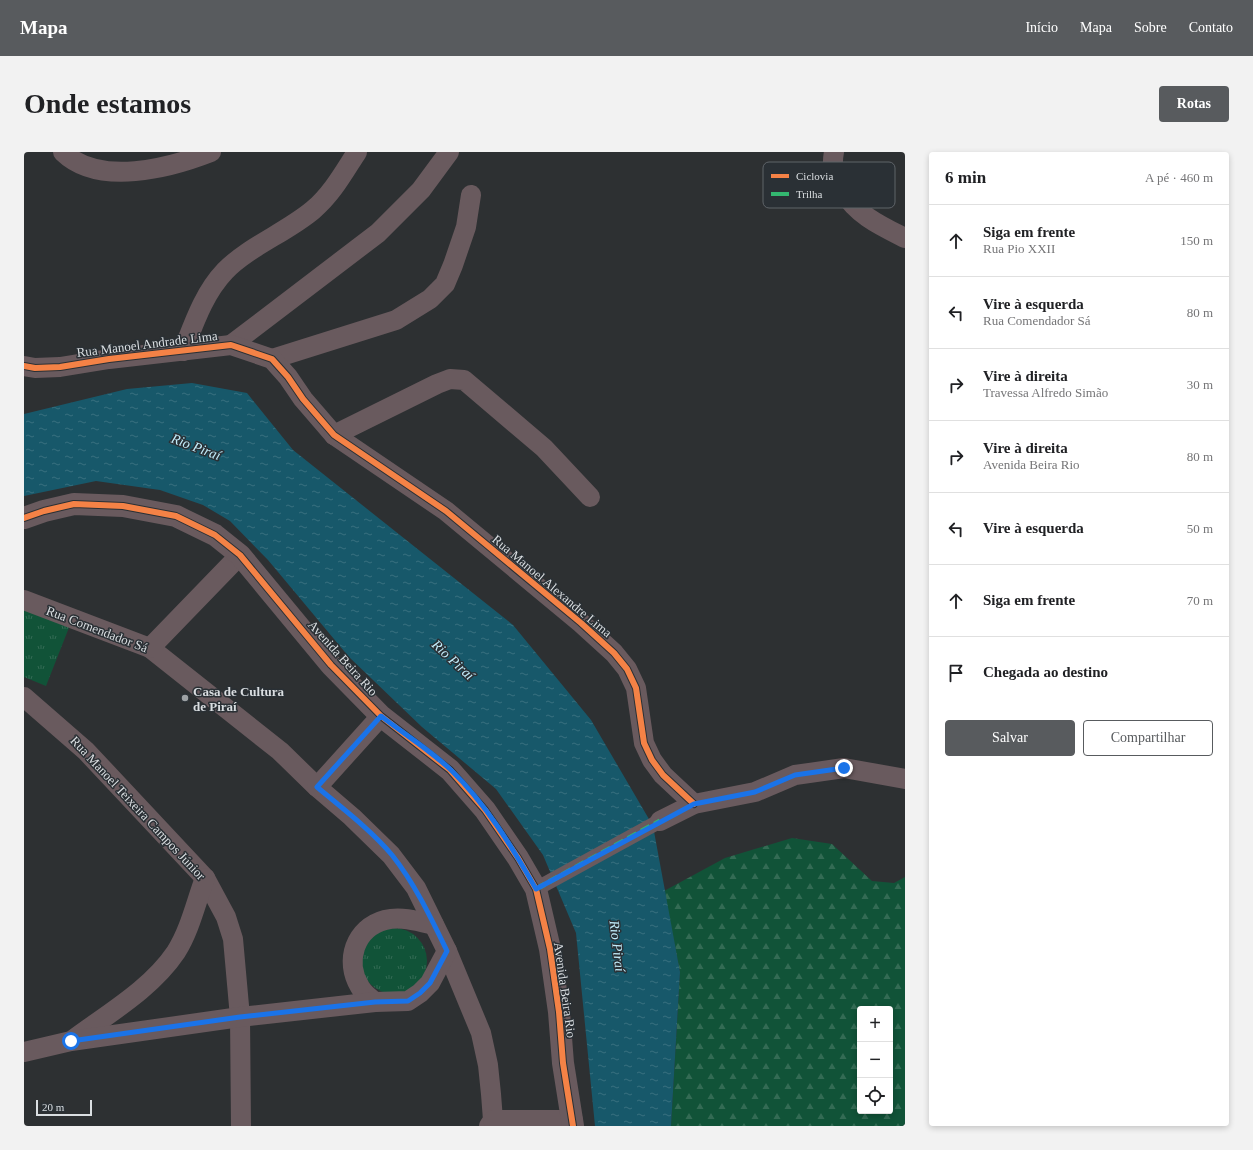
<!DOCTYPE html>
<html lang="pt">
<head>
<meta charset="utf-8">
<style>
  body { margin:0; font-family:Georgia,serif; background:#f2f2f2; color:#202124 }
  .controls { position:absolute; right:12px; bottom:12px; display:grid; overflow:hidden; border-radius:4px; box-shadow:0 2px 6px #0003 }
  .controls button { width:36px; height:36px; display:grid; place-items:center; padding:0; border:0; border-bottom:1px solid #e0e0e0; background:#fff; color:#202124; font:20px sans-serif }
  .scale { position:absolute; left:12px; bottom:10px; width:56px; box-sizing:border-box; padding-left:4px; border:2px solid #dadee1; border-top:0; font-size:11px; line-height:14px; white-space:nowrap; color:#dadee1; -webkit-text-stroke:3px #2a3035; paint-order:stroke }
  .stop { position:absolute; width:12px; height:12px; margin:-9px; border:3px solid #1a73e8; border-radius:50%; background:#fff }
  .stop.end { background:#1a73e8; border-color:#fff; box-shadow:0 1px 4px #0008 }
  .list { margin:0; padding:0; list-style:none }
  h2 { display:flex; justify-content:space-between; align-items:center; height:52px; margin:0; padding:0 16px; font-size:17px }
  h2 small { font-size:13px; font-weight:400; color:#757577 }
  .list li { display:grid; grid-template-columns:26px 1fr auto; gap:12px; align-items:center; box-sizing:border-box; height:72px; padding:0 16px; border-top:1px solid #e0e0e0 }
  .list b { display:block; font-size:15px; white-space:nowrap }
  .list p { margin:0; font-size:13px; white-space:nowrap; color:#757577 }
  .list em { font-size:13px; font-style:normal; color:#757577 }
  .actions { display:flex; gap:8px; padding:12px 16px }
  .actions a { flex:1; padding:9px 0; border:1px solid #585b5e; border-radius:4px; text-align:center; font-size:14px; color:#585b5e }
  .actions .main { background:#585b5e; color:#fff }
  .icon { flex:none; width:22px; height:22px; fill:none; stroke:currentColor; stroke-width:2; stroke-linecap:round; stroke-linejoin:round }
  .map { position:relative; flex:none; width:881px; height:974px; overflow:hidden; border-radius:4px }
  header { display:flex; align-items:center; gap:24px; box-sizing:border-box; height:56px; padding:0 20px; background:#585b5e; color:#fff }
  header strong { font-size:19px }
  nav { display:flex; gap:22px; margin-inline-start:auto; font-size:14px }
  .intro { display:flex; align-items:center; justify-content:space-between; box-sizing:border-box; height:96px; padding:0 24px }
  h1 { margin:0; font-size:28px }
  .button { padding:10px 18px; border-radius:4px; background:#585b5e; color:#fff; font-size:14px; font-weight:700 }
  main { display:flex; gap:24px; padding:0 24px }
  aside { flex:1; background:#fff; border-radius:4px; box-shadow:0 2px 6px #0003 }
  .map>svg:first-child { display:block }
</style>
</head>
<body>
<header>
<strong>Mapa</strong>
<nav><a>Início</a><a>Mapa</a><a>Sobre</a><a>Contato</a></nav>
</header>
<div class="intro"><h1>Onde estamos</h1><a class="button">Rotas</a></div>
<main>
<div class="map">
<svg width="881" height="974" viewBox="0 0 881 974">
  <defs>
    <pattern id="forest-firs" width="22" height="20" patternUnits="userSpaceOnUse"><rect width="22" height="20" fill="#115338"/><path d="M5 1l3.5 6h-7zM16 11l3.5 6h-7z" fill="#336b54"/></pattern>
    <pattern id="park-tufts" width="24" height="20" patternUnits="userSpaceOnUse"><rect width="24" height="20" fill="#115338"/><path d="M3 7l-1-3M5 7V3M7 7l1-3M15 17l-1-3M17 17v-4M19 17l1-3" fill="none" stroke="#336b54"/></pattern>
    <pattern id="water-ripples" width="26" height="14" patternUnits="userSpaceOnUse"><rect width="26" height="14" fill="#17586a"/><path d="M2 4q2-2 4 0t4 0M15 11q2-2 4 0t4 0" fill="none" stroke="#38707f"/></pattern>
  </defs>
  <rect width="100%" height="100%" fill="#2d3032"/>
  <path fill="url(#forest-firs)" fill-rule="evenodd" d="M768 686 808 692 848 729 870 731 881 725V974H647L656 820 640 739 701 706ZM836 857H866V959H836Z"/>
  <g fill="url(#park-tufts)">
    <path d="M0 454 46 473 22 534 0 525Z"/>
    <circle cx="370" cy="809" r="33"/>
  </g>
  <path fill="url(#water-ripples)" d="M168 231 223 241 269 298 489 473 567 568 629 674 656 820 647 974H571L552 781 519 703 472 637 398 575 325 505 244 408 206 369 179 353 136 338 72 329 0 344V262L103 237Z"/>
  <g fill="none" stroke-linecap="round" stroke-linejoin="round">
    <path stroke="#695a5e" stroke-width="15" d="M512 737 636 669"/>
    <g stroke="#695a5e" stroke-width="20">
      <path d="M39 0C75 35 146 16 187 0"/>
      <path d="M810 0C807 15 810 25 818 38 833 63 855 73 881 86"/>
      <path d="M207 193 354 81 397 38 425 0"/>
      <path d="M159 199C170 171 180 141 201 119 224 95 263 80 289 58 308 42 320 20 333 0"/>
      <path d="M248 207 372 168 406 147 421 132 429 113 442 75 447 43"/>
      <path d="M0 214 11 216 36 215 85 207 207 193 248 207 264 225 279 247 310 283 422 359 557 471 590 501 603 517 612 536 620 591 628 608 639 623 670 652"/>
      <path d="M310 283 413 232 426 227 440 228 520 296 566 345"/>
      <path d="M0 448 126 496 256 599 293 635 328 665 367 703 392 736 423 799 457 881 464 913 467 942 469 968 465 974"/>
      <path d="M126 496 216 403"/>
      <path d="M0 545 62 599 181 726 202 765 209 787 216 865 217 974"/>
      <path d="M293 635 357 564"/>
      <path d="M636 669 670 652 731 640 771 623 820 616 881 627"/>
      <path d="M351 850C346 846 339 841 336 835 320 809 331 776 361 768 377 764 394 769 410 773"/>
      <path d="M50 887C85 861 127 837 152 800 166 778 172 750 181 726"/>
      <path d="M0 900 47 889 216 865 351 850 384 849 396 841 406 831 423 799"/>
      <path d="M469 968H549"/>
    </g>
    <path stroke="#695a5e" stroke-width="22" d="M0 366 20 359 50 352 99 354 152 364 191 383 216 403 307 513 357 564 426 618 461 658 494 706 512 737 526 797 535 860 539 911 549 974"/>
    <path stroke="#33b770" stroke-width="5" stroke-dasharray="10 5" stroke-linecap="butt" d="M512 737 636 669"/>
    <defs>
      <g id="cycleway">
        <path d="M0 214 11 216 36 215 85 207 207 193 248 207 264 225 279 247 310 283 422 359 557 471 590 501 603 517 612 536 620 591 628 608 639 623 670 652"/>
        <path d="M0 366 20 359 50 352 99 354 152 364 191 383 216 403 307 513 357 564 426 618 461 658 494 706 512 737 526 797 535 860 539 911 549 974"/>
      </g>
    </defs>
    <use href="#cycleway" stroke="#2a3035" stroke-width="8"/>
    <use href="#cycleway" stroke="#f48246" stroke-width="6"/>
  </g>
  <g fill="none" stroke-linecap="round" stroke-linejoin="round">
    <path stroke="#1a73e8" stroke-width="5" d="M47 889 216 865 351 850 384 849 396 841 406 831 423 799C407 766 391 732 368 703 347 678 318 656 293 635L357 564C380 582 406 598 427 618 462 652 488 695 512 737L670 652 731 640 771 623 820 616"/>
  </g>
  <circle fill="#9da1a4" stroke="#2a3035" stroke-width="1.5" cx="161" cy="546" r="4"/>
  <g text-anchor="middle" dominant-baseline="central" stroke-width="3" stroke-linejoin="round" paint-order="stroke">
    <g font-size="13" fill="#dadee1" stroke="#2a3035">
      <text transform="translate(123 192) rotate(-7)">Rua Manoel Andrade Lima</text>
      <text transform="translate(528 434) rotate(40)">Rua Manoel Alexandre Lima</text>
      <text transform="translate(73 477) rotate(21)">Rua Comendador Sá</text>
      <text transform="translate(319 506) rotate(48)">Avenida Beira Rio</text>
      <text transform="translate(114 656) rotate(47)">Rua Manoel Teixeira Campos Júnior</text>
      <text transform="translate(541 838) rotate(82)">Avenida Beira Rio</text>
    </g>
    <g font-size="13" font-weight="bold" fill="#dadee1" stroke="#2a3035" text-anchor="start">
      <text x="169" y="539">Casa de Cultura<tspan x="169" dy="15">de Piraí</tspan></text>
    </g>
    <g font-size="14" font-style="italic" fill="#c1ecfa" stroke="#2a3035">
      <text transform="translate(172 295) rotate(21)">Rio Piraí</text>
      <text transform="translate(429 508) rotate(43)">Rio Piraí</text>
      <text transform="translate(593 794) rotate(83)">Rio Piraí</text>
    </g>
  </g>
  <rect x="739" y="10" width="132" height="46" rx="6" fill="#2a3035" stroke="#5f6469" stroke-width="1"/>
  <rect x="747" y="22" width="18" height="4" fill="#f48246"/>
  <rect x="747" y="40" width="18" height="4" fill="#33b770"/>
  <g font-size="11" fill="#dadee1">
    <text x="772" y="28">Ciclovia</text>
    <text x="772" y="46">Trilha</text>
  </g>
</svg>
<div class="controls">
<button>+</button>
<button>−</button>
<button><svg class="icon" aria-label="locate" viewBox="0 0 24 24"><circle cx="12" cy="12" r="6"/><path d="M12 2v4M12 18v4M2 12h4M18 12h4"/></svg></button>
</div>
<div class="scale">20 m</div>
<div class="stop" style="left:47px;top:889px"></div>
<div class="stop end" style="left:820px;top:616px"></div>
</div>
<aside>
<h2>6 min<small>A pé · 460 m</small></h2>
<ul class="list">
<li><svg class="icon" aria-label="ahead" viewBox="0 0 24 24"><path d="M12 20V5M6 11l6-6 6 6"/></svg><div><b>Siga em frente</b><p>Rua Pio XXII</p></div><em>150 m</em></li>
<li><svg class="icon" aria-label="left" viewBox="0 0 24 24"><path d="M17 20v-9H6M10 6l-5 5 5 5"/></svg><div><b>Vire à esquerda</b><p>Rua Comendador Sá</p></div><em>80 m</em></li>
<li><svg class="icon" aria-label="right" viewBox="0 0 24 24"><path d="M7 20v-9h11M14 6l5 5-5 5"/></svg><div><b>Vire à direita</b><p>Travessa Alfredo Simão</p></div><em>30 m</em></li>
<li><svg class="icon" aria-label="right" viewBox="0 0 24 24"><path d="M7 20v-9h11M14 6l5 5-5 5"/></svg><div><b>Vire à direita</b><p>Avenida Beira Rio</p></div><em>80 m</em></li>
<li><svg class="icon" aria-label="left" viewBox="0 0 24 24"><path d="M17 20v-9H6M10 6l-5 5 5 5"/></svg><div><b>Vire à esquerda</b></div><em>50 m</em></li>
<li><svg class="icon" aria-label="ahead" viewBox="0 0 24 24"><path d="M12 20V5M6 11l6-6 6 6"/></svg><div><b>Siga em frente</b></div><em>70 m</em></li>
<li><svg class="icon" aria-label="arrive" viewBox="0 0 24 24"><path d="M6 21V4h12l-3 4 3 4H6"/></svg><div><b>Chegada ao destino</b></div></li>
</ul>
<div class="actions"><a class="main">Salvar</a><a>Compartilhar</a></div>
</aside>
</main>
</body>
</html>
